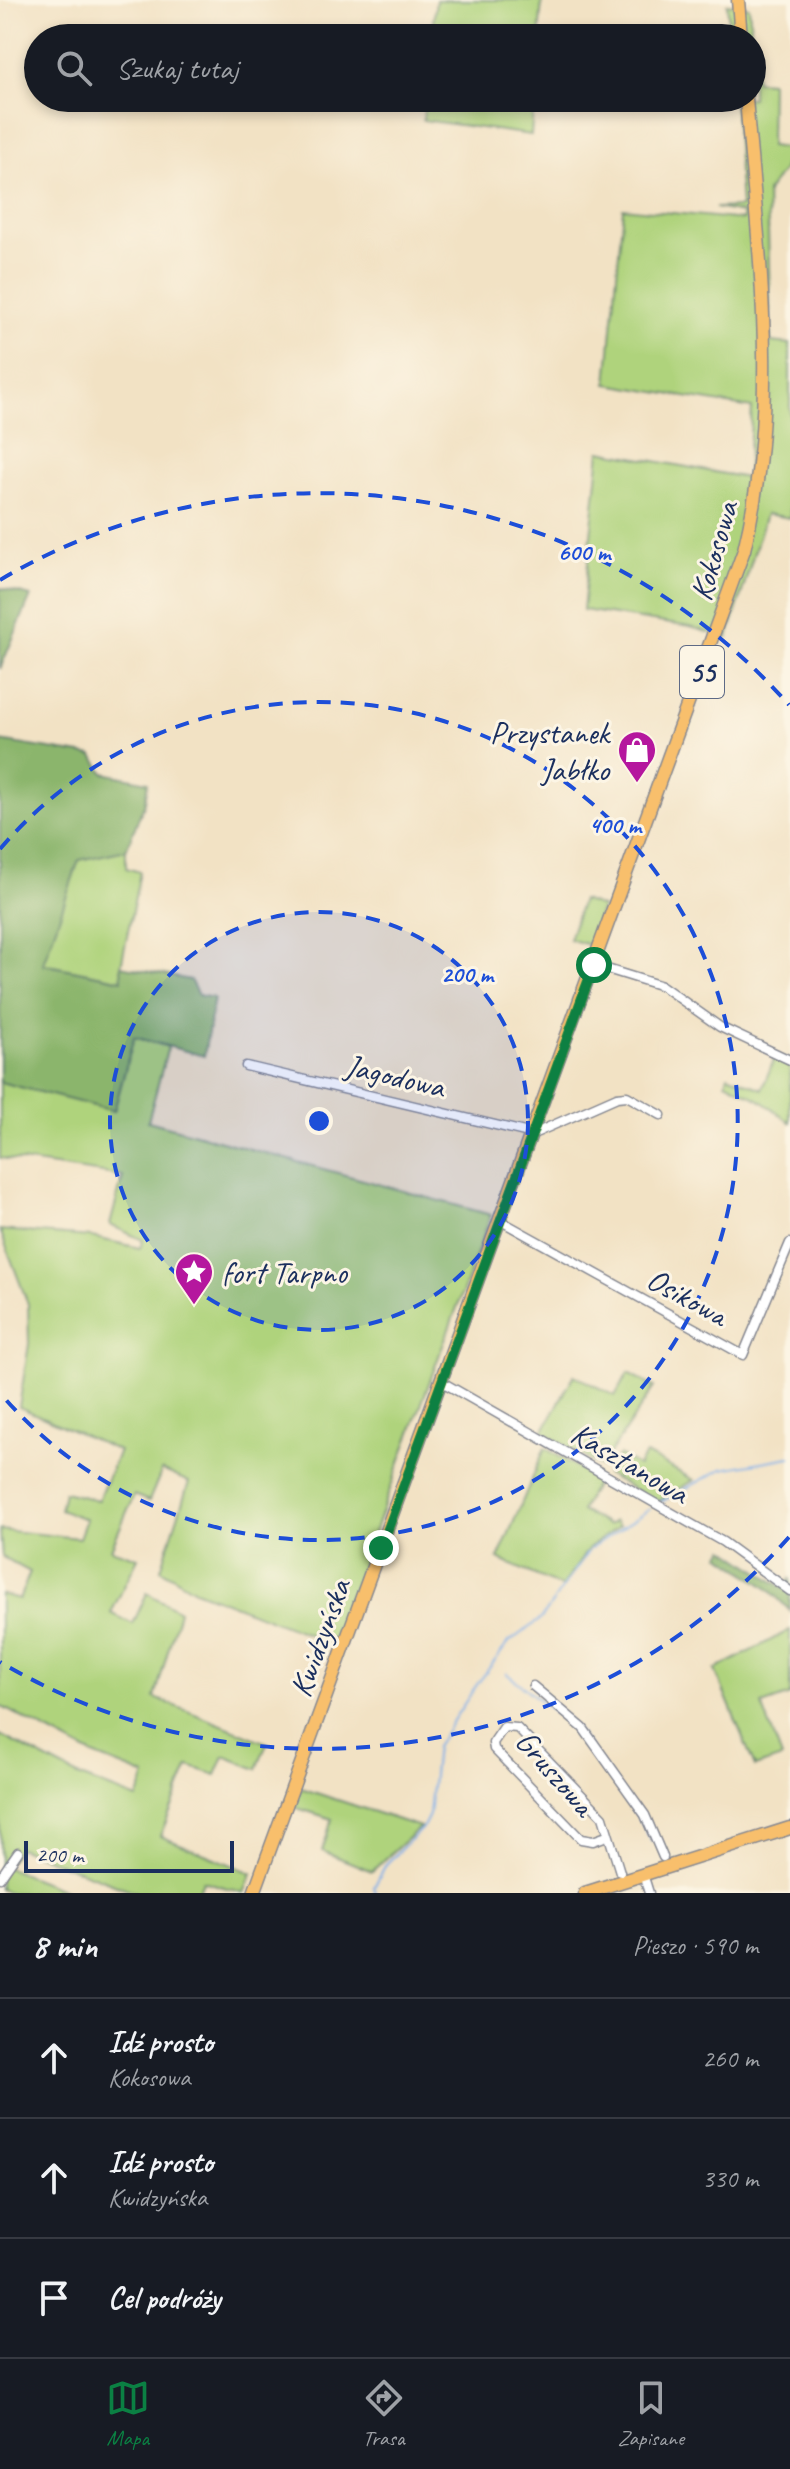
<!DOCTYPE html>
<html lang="pl">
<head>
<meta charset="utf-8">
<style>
  body { margin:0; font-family:Caveat,sans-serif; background:#242831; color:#f1f3f6 }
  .scale { position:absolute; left:24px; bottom:20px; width:210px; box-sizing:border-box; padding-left:8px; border:4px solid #1b2f5e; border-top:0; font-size:22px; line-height:28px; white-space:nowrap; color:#1b2f5e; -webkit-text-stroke:6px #fcf5e5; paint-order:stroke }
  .stop { position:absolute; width:24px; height:24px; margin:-18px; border:6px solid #0b8043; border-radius:50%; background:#fff }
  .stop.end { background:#0b8043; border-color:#fff; box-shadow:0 2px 8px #0008 }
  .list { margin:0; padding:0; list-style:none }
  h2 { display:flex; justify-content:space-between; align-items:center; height:104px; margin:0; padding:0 32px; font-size:34px }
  h2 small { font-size:26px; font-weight:400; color:#9ea1a6 }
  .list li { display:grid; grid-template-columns:52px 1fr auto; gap:24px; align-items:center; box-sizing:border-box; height:120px; padding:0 32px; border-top:2px solid #363941 }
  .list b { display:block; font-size:30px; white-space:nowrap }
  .list p { margin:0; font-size:26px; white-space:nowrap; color:#9ea1a6 }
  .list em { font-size:26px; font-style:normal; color:#9ea1a6 }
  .icon { flex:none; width:44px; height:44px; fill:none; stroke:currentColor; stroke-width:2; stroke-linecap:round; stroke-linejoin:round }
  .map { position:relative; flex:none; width:790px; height:1893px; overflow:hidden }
  .search { position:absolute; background:#171b24; box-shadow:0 4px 12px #0003; left:24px; right:24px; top:24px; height:88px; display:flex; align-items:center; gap:20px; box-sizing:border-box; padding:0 28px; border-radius:44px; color:#9ea1a6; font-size:30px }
  .sheet { height:464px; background:#171b24 }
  nav { display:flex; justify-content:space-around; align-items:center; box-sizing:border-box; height:112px; border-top:2px solid #363941; background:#171b24; font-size:22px; color:#9ea1a6 }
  nav a { display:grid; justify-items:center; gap:4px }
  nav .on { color:#0b8043 }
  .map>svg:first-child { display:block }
</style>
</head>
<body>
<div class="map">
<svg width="790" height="1893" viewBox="0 0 790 1893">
  <rect width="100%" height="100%" fill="#fcf5e5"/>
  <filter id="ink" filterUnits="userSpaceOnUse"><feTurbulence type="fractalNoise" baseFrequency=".0125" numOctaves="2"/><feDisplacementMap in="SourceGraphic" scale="16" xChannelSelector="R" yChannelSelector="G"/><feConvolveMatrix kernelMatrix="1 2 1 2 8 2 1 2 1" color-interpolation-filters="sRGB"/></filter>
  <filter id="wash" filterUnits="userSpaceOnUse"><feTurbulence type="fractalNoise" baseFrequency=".006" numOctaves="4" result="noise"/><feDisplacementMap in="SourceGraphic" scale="32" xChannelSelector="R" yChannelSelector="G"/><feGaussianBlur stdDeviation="1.8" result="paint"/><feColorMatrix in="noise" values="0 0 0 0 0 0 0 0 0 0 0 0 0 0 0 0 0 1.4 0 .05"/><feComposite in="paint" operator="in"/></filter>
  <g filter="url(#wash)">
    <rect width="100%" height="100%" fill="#f2e2c4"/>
    <g fill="#afd37c" stroke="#65816d" stroke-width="2">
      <path d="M436 0H542L539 38H431Z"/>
      <path d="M727 4 749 7 756 81 771 82 770 146 786 148 784 169 767 192 771 342 790 344V518L766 514 728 638 690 627 583 610 600 451 747 478 752 408 607 384 623 208 743 220 742 213 715 208 741 207 734 98H752V38H730Z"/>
      <path d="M425 98H534L531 135 423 120Z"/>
      <path d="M126 850V868L140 872 121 966 123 980 43 964 79 860Z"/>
      <path d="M582 900 602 907 589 945 569 939Z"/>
      <path d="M134 1037 168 1047 148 1121 491 1215 333 1644 195 1590 161 1569 189 1482 162 1470 149 1501 134 1495 111 1549 138 1558 111 1613 133 1624 147 1593 179 1611 155 1698 267 1743 257 1769 224 1756 216 1775 189 1766 160 1836 252 1873 244 1893 203 1881 198 1893H138L19 1848 5 1867 72 1893H11L0 1889V1735L78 1776 137 1799 146 1776 91 1754 0 1706V1594L19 1599 30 1572 2 1557 0 1530 79 1538 86 1519 60 1510 64 1492 98 1500 119 1451 19 1407 29 1344 28 1304 0 1230 91 1237 140 1248 143 1240 110 1225 123 1176 0 1158V1082L114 1111Z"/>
      <path d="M775 1057 790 1063V1122L762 1101 726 1082 728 1075 762 1089Z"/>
      <path d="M628 1373 654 1387 601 1467 543 1432 574 1375 615 1396Z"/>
      <path d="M545 1448 598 1480 581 1511 608 1525 615 1521 619 1526 589 1548 562 1587 498 1559Z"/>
      <path d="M646 1454 694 1480 657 1502 606 1474 619 1455 638 1466Z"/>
      <path d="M790 1630V1695L762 1705 782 1758 755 1767 715 1670Z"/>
      <path d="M301 1788 420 1827 372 1871 322 1851 332 1819 294 1807Z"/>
    </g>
    <g fill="#8bb56c" stroke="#537265" stroke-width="2">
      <path d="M0 588 31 596 0 669Z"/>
      <path d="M0 741 93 756 104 773 148 782 145 802 126 850 79 860 43 964 122 980 121 966 190 980 198 995 214 998 204 1056 134 1037 114 1111 0 1082Z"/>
      <path d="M725 1548 782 1587 790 1579V1611L771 1591 720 1555Z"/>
    </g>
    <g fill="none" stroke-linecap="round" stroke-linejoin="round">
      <g stroke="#7caee8" stroke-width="2">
        <path d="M661 1502 722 1469 790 1457"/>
        <path d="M506 1673 576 1729 635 1810 652 1842"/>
        <path d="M376 1893 374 1887 386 1864 423 1827 429 1815 436 1746 478 1683 509 1642 541 1619 590 1549 650 1509"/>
      </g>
    </g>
  </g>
  <g filter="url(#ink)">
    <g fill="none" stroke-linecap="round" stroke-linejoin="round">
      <defs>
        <g id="street">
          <path d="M594 965 662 986 720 1027 790 1060"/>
          <path d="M246 1066 533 1134 617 1097 627 1096 661 1115"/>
          <path d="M501 1221 743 1355 790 1243"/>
          <path d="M442 1382 723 1542 790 1591"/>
          <path d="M533 1686 583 1728 645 1815 663 1857"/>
          <path d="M607 1836 593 1841 581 1839 494 1749 493 1743 504 1727 517 1728 603 1817 620 1872"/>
          <path d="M643 1874 649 1893"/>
          <path d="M0 1878 18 1852"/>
        </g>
        <g id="primary">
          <path d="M738 0 741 38"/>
          <path d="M254 1893 744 550C781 401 758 249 746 98"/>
          <path d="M585 1893 790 1828"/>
        </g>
      </defs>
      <use href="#street" stroke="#868891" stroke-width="11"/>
      <use href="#primary" stroke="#868891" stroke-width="15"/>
      <use href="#street" stroke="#fff" stroke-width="8"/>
      <use href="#primary" stroke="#f8bf6c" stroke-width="12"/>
    </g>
  </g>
  <g fill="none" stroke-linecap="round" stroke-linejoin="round" filter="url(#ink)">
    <path stroke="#0b8043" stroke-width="10" d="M381 1548 594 965"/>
  </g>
  <circle cx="319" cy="1121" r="209" fill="#1d4ed8" fill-opacity=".12"/>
  <g fill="none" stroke="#1d4ed8" stroke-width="4" stroke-dasharray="14 10">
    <circle cx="319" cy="1121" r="209"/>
    <path d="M0 849A419 419 0 1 1 0 1393"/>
    <path d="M789 1537A628 628 0 0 1 0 1662M0 580A628 628 0 0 1 789 705"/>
  </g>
  <defs>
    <symbol id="shop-pin" viewBox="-11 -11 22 30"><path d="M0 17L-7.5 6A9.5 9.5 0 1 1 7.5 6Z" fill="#b5179e" stroke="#fcf5e5"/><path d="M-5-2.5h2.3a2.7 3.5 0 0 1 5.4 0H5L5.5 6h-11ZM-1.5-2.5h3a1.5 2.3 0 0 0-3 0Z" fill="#fff"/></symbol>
    <symbol id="sight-pin" viewBox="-11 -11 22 30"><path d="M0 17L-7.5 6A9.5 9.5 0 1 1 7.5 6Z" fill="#b5179e" stroke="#fcf5e5"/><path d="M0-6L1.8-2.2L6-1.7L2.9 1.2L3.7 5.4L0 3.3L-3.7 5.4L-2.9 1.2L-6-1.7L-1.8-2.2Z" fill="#fff"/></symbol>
  </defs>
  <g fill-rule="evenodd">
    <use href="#shop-pin" x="615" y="728" width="44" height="60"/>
    <use href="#sight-pin" x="172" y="1250" width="44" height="60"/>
  </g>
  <g text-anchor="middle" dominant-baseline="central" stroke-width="6" stroke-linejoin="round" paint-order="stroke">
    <rect fill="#fcf5e5" stroke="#5e6a86" stroke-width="2" x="680" y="646" width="44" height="52" rx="6"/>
    <g font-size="30" font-weight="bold" fill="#1b2f5e">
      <text x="702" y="672">55</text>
    </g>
    <g font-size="32" fill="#1b2f5e" stroke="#fcf5e5">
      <text transform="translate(714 551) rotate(-74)">Kokosowa</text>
      <text transform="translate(395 1076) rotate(13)">Jagodowa</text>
      <text transform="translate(687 1297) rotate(29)">Osikowa</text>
      <text transform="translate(630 1463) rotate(30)">Kasztanowa</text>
      <text transform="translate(320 1638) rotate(-70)">Kwidzyńska</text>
      <text transform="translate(555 1773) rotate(49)">Gruszowa</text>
    </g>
    <g font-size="32" fill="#1b2f5e" stroke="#fcf5e5" text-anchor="end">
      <text x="609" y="732">Przystanek<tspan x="609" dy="37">Jabłko</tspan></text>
      <text x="222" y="1272" text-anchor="start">fort Tarpno</text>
    </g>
  </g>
  <circle cx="319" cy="1121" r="12" fill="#1d4ed8" stroke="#fcf5e5" stroke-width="4"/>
  <g font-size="24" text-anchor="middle" font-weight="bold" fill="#1d4ed8" stroke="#fcf5e5" stroke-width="6" stroke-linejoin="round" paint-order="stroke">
    <text x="584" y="560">600 m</text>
    <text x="615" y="833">400 m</text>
    <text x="467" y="982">200 m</text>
  </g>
</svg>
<div class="scale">200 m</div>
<div class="stop" style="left:594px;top:965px"></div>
<div class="stop end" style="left:381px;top:1548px"></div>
<div class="search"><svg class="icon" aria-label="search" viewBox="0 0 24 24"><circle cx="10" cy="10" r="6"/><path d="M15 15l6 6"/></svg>Szukaj tutaj</div>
</div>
<section class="sheet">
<h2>8 min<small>Pieszo · 590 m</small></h2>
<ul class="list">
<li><svg class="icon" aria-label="ahead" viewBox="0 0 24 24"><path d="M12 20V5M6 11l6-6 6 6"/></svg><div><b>Idź prosto</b><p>Kokosowa</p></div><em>260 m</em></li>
<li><svg class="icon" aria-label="ahead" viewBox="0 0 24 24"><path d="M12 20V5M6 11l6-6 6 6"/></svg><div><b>Idź prosto</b><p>Kwidzyńska</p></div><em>330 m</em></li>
<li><svg class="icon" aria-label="arrive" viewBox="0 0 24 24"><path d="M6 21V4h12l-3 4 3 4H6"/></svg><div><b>Cel podróży</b></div></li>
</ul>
</section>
<nav>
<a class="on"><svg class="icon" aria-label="map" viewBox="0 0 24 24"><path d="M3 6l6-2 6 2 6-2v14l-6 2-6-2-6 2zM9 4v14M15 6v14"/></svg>Mapa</a>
<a><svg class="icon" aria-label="directions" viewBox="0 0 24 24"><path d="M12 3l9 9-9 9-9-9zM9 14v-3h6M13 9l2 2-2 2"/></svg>Trasa</a>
<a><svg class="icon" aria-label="saved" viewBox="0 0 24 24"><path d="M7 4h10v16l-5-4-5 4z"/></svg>Zapisane</a>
</nav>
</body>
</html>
